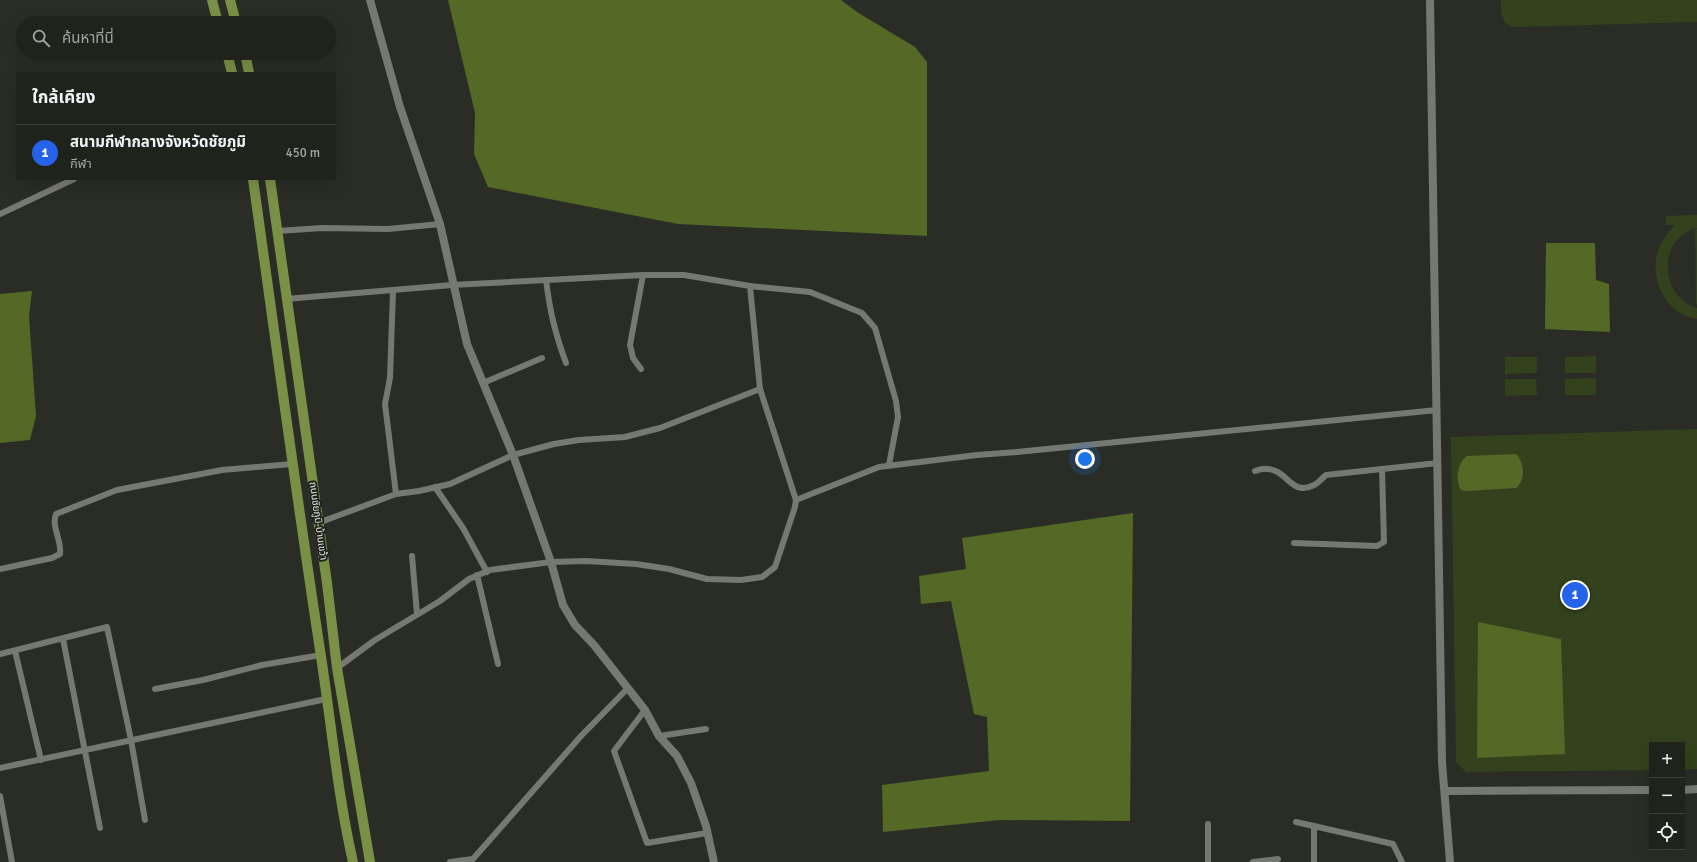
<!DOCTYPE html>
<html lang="th">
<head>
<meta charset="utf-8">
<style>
  body { margin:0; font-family:Signika,"Noto Sans Thai",sans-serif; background:#2d2f29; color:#f1f3f6 }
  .controls { position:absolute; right:12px; bottom:12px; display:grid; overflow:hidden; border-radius:0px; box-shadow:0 4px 16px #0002 }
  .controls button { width:36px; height:36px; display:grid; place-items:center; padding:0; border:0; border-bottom:1px solid #3d3f3b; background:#20221c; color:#f1f3f6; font:20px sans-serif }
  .you { position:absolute; left:1085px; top:459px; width:14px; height:14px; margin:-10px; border:3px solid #fff; border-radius:50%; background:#1a73e8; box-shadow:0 0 0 6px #1a73e833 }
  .badge { display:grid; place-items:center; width:26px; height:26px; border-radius:50%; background:#2563eb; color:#fff; font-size:13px; font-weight:700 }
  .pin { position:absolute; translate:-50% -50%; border:2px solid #fff; box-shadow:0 1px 4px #0006 }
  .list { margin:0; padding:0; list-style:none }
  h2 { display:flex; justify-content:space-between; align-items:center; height:52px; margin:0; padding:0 16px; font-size:17px }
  h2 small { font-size:13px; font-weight:400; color:#a2a4a3 }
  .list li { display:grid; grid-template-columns:26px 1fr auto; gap:12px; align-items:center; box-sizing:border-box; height:56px; padding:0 16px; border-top:1px solid #3d3f3b }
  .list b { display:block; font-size:15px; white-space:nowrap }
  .list p { margin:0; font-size:13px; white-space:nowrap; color:#a2a4a3 }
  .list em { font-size:13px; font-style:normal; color:#a2a4a3 }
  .icon { flex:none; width:22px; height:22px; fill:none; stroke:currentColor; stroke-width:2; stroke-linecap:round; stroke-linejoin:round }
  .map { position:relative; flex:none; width:1697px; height:862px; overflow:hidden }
  .search { position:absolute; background:#20221c; box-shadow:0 4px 16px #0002; left:16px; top:16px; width:320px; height:44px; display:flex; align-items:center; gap:10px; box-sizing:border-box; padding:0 14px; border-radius:22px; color:#a2a4a3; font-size:15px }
  .panel { position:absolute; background:#20221c; box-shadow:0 4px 16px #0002; left:16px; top:72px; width:320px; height:108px; border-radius:0px }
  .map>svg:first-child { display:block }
</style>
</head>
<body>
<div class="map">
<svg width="1697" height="862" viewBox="0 0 1697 862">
  <rect width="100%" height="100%" fill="#2a2d26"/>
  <g fill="#34411d">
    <path d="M1501 0H1697V22L1512 27C1500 21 1501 12 1501 0Z"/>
    <path d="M1697 215V228C1657 237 1659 297 1697 308V319C1666 314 1649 280 1658 251 1661 241 1668 233 1675 225H1666V216Z"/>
    <path d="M1695 229H1697V304H1696Z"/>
    <path d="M1596 356V373H1565V357Z"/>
    <path d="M1505 357H1537V373L1505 374Z"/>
    <path d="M1596 378V395H1565V379Z"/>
    <path d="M1505 379H1536L1537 395 1505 396Z"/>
    <path d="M1697 429V769H1682V745H1652V770L1466 772 1456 762 1451 437Z"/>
  </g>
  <g fill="#536925">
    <path d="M448 0H841L857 12 915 47 927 62V236L678 224 488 187 474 154 475 113Z"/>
    <path d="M1546 243H1595L1596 280 1609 284 1610 332 1545 329Z"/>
    <path d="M32 291 29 316 36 416 30 440 0 443V294Z"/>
    <path d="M1516 454C1524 461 1526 481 1516 488L1466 491 1461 490C1455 480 1457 463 1467 456Z"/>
    <path d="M1133 513 1130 821 1000 820 883 832 882 785 989 771 987 717 974 714 951 601 921 604 919 576 966 569 962 538Z"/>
    <path d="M1478 622 1561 639 1565 754 1477 758Z"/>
  </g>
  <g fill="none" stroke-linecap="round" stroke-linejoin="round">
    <g stroke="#767971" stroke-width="6">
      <path d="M0 214 74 179"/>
      <path d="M278 231 322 228 388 229 440 224"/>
      <path d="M546 280C550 312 555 333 566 363"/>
      <path d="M393 291 390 378 385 404 396 494"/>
      <path d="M286 299 452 285 643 275H684L750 286 810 292 862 313 875 328 896 401 898 417 889 465"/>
      <path d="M641 369 633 358 630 345 643 275"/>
      <path d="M483 383 542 358"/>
      <path d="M1255 471C1258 470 1263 468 1267 469 1287 469 1291 497 1314 485 1319 483 1322 478 1326 475L1438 463"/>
      <path d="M435 487 463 528 487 572"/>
      <path d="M796 500 879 467 977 455 1017 452 1437 410"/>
      <path d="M318 523 396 494 419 491 450 484 513 455 554 444 579 440 625 437 660 428 760 389"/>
      <path d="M1294 543 1377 546 1384 542 1382 469"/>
      <path d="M412 556 417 614"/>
      <path d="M0 569 52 558 60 554C62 540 51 527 56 514L117 490 222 470 292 464"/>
      <path d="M477 575 498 664"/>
      <path d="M63 639 100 828"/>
      <path d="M15 651 41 760"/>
      <path d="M0 654 107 627 131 740 145 820"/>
      <path d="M337 668 375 640 440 601 469 579 490 570 551 562 586 561 636 564 669 569 707 579 741 580 762 577 775 567 795 507 796 500 760 389 750 286"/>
      <path d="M155 689 203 680 262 665 321 655"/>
      <path d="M645 710 614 751 647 843 707 833"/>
      <path d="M659 736 706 729"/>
      <path d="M0 768 326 699"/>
      <path d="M0 796 12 862"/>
      <path d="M1296 822 1393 844 1402 862"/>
      <path d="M450 862 473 859 581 736 627 689"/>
      <path d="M1208 862V824"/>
      <path d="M1253 862 1278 859"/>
      <path d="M1314 862V826"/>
    </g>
    <g stroke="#767971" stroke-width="8">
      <path d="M370 0 400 107 440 224 467 344 513 455 551 562 563 605 575 625 594 645 645 710 659 736 677 756 691 783 706 826 714 862"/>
      <path d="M1430 0 1442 762 1450 862"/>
      <path d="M1682 790 1697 789"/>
      <path d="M1445 791 1652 790"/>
    </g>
    <g stroke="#7a9046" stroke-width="10">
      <path d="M212 0 218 23"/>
      <path d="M230 0 236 23"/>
      <path d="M227 53 232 73"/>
      <path d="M245 53 249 73"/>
      <path d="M253 179C275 336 296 493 320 650 331 720 337 792 353 862"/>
      <path d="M270 179 327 583 337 668 370 862"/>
    </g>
  </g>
  <g text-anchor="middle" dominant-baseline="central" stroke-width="4" stroke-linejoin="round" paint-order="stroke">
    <g font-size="10" fill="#e2e3df" stroke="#20231c">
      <text transform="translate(318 521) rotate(82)">ถนนชัยภูมิ-บ้านเขว้า</text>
    </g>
  </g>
</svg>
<div class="controls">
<button>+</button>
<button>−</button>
<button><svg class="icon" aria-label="locate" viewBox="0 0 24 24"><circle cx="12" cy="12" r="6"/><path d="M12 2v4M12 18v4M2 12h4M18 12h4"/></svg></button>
</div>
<div class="you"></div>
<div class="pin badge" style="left:1575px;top:595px">1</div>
<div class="search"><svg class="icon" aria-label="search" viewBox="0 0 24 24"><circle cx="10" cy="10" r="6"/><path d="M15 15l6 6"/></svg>ค้นหาที่นี่</div>
<section class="panel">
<h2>ใกล้เคียง<small></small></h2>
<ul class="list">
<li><span class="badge">1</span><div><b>สนามกีฬากลางจังหวัดชัยภูมิ</b><p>กีฬา</p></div><em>450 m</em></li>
</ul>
</section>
</div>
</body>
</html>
